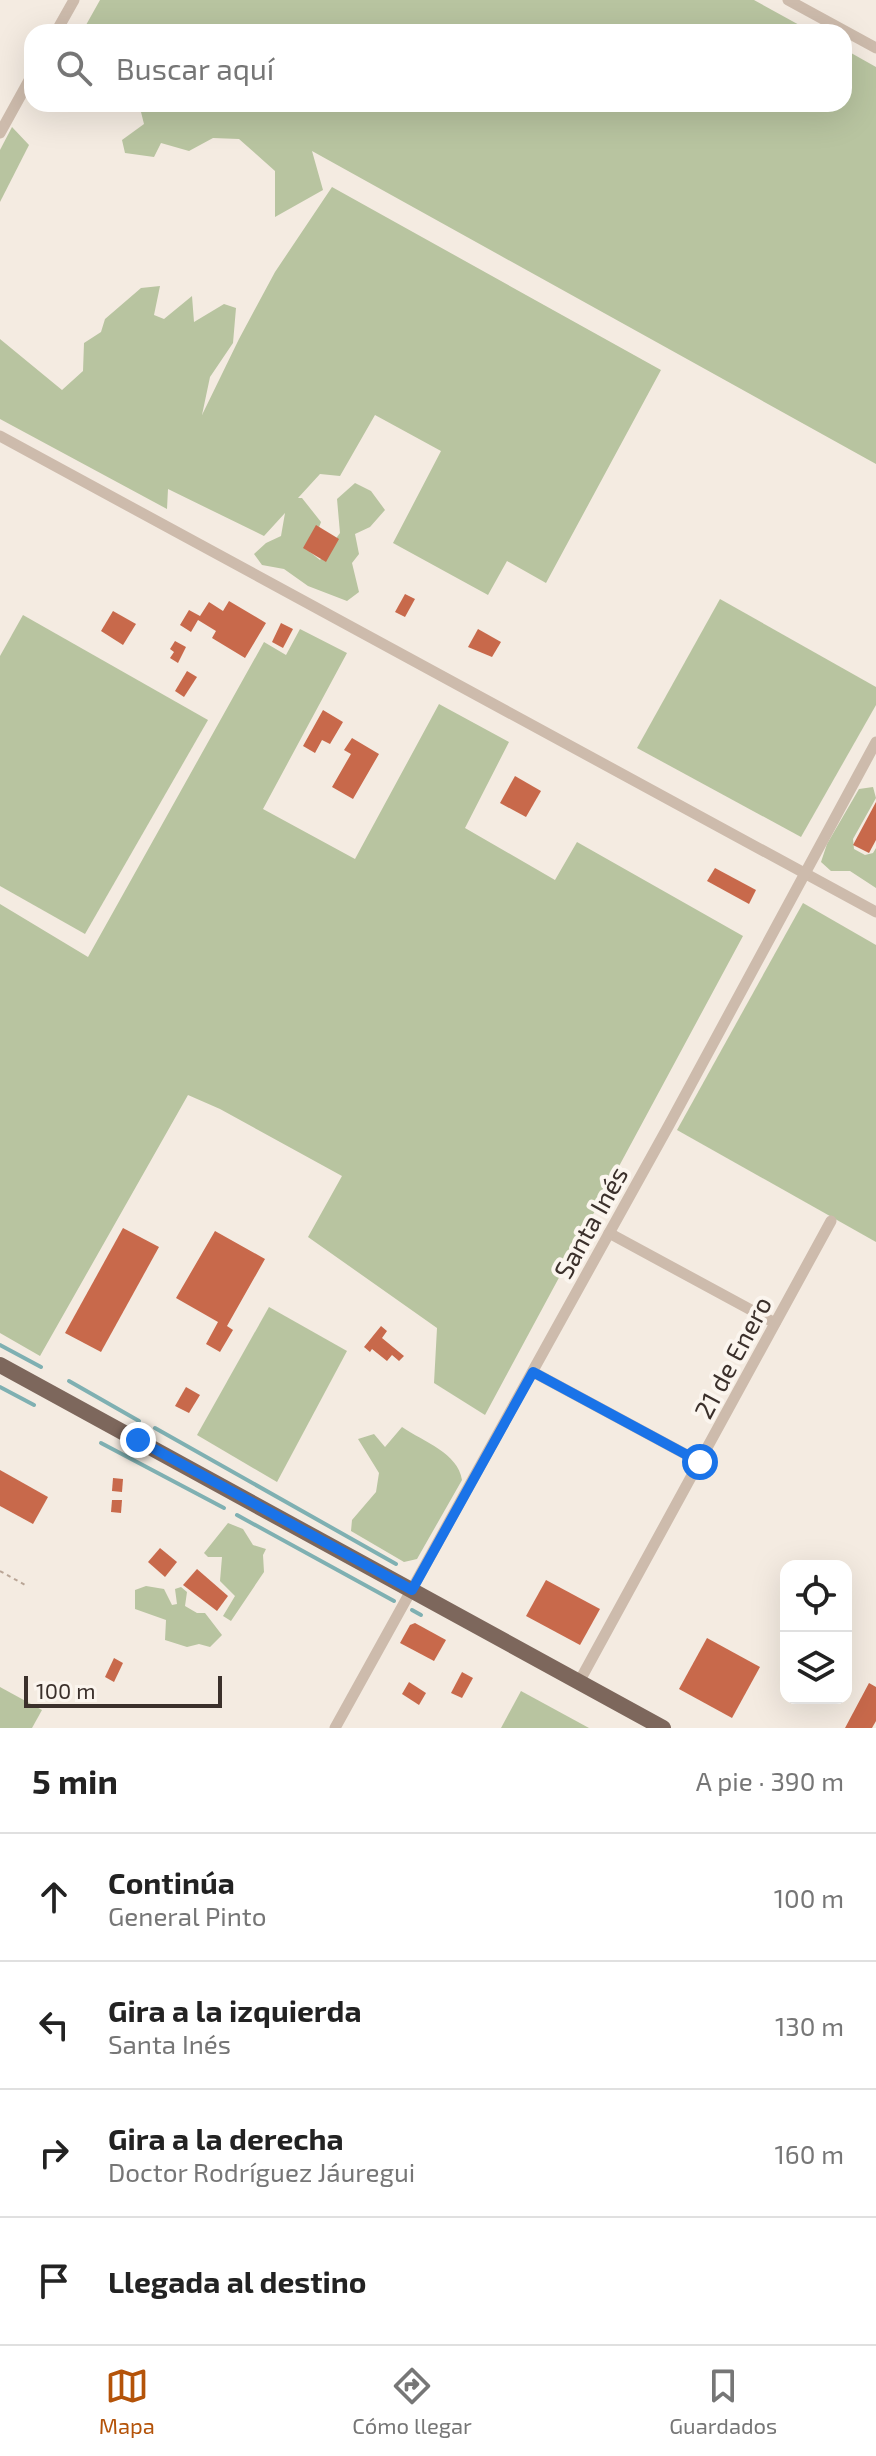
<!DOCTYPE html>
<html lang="es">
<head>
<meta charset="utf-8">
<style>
  body { margin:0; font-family:"Exo 2",sans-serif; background:#f6f6f6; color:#222 }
  .controls { position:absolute; right:24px; bottom:24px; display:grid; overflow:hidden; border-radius:16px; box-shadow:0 8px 32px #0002 }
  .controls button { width:72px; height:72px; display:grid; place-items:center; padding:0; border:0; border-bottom:2px solid #e0e0e0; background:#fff; color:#222; font:40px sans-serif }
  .scale { position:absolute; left:24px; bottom:20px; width:198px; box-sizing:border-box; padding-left:8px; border:4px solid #3b302b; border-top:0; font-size:22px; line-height:28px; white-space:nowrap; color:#3b302b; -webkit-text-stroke:6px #fbf5ee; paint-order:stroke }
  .stop { position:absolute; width:24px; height:24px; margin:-18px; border:6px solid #1a73e8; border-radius:50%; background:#fff }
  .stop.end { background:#1a73e8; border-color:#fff; box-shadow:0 2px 8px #0008 }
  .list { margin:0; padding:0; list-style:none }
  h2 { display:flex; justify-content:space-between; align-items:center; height:104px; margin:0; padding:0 32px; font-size:34px }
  h2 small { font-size:26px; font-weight:400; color:#767676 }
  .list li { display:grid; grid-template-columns:52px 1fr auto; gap:24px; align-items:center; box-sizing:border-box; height:128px; padding:0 32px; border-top:2px solid #e0e0e0 }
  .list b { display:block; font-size:30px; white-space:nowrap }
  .list p { margin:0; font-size:26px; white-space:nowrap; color:#767676 }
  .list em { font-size:26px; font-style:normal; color:#767676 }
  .icon { flex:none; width:44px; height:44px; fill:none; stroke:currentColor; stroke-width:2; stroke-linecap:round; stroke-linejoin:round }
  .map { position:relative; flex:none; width:876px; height:1728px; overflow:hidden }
  .search { position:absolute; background:#fff; box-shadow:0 8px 32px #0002; left:24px; right:24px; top:24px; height:88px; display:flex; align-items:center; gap:20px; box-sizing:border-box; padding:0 28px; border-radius:24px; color:#767676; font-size:30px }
  .sheet { height:616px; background:#fff }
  nav { display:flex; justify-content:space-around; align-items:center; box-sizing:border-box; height:112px; border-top:2px solid #e0e0e0; background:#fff; font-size:22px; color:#767676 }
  nav a { display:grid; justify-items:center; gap:4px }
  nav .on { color:#b45309 }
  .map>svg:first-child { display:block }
</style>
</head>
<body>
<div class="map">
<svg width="876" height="1728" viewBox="0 0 876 1728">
  <rect width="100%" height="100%" fill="#f4ebe1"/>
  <g fill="#b8c4a0">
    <path d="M100 0H754L812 32H70L86 25Z"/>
    <path d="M844 49 876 67V464L312 151 323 190 275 217V171L239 139 213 138 189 151 161 143 154 157 125 153 122 140 144 124 141 112 121 105 96 109 69 106V104H844Z"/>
    <path d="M12 127 29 145 0 202V150Z"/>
    <path d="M332 187 661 370 546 583 507 561 488 595 393 543 441 451 375 415 340 476 320 474 298 498H302L321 522 310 552 320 560 340 533 337 499 355 483 371 491 385 510 370 527 355 534 359 554 352 563 359 592 347 601 308 586 284 569 262 565 254 554 266 543 281 536 285 513 264 536 168 489 167 509 0 419V339L62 390 83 371 84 343 101 332 105 319 141 288 160 286 154 315 164 319 192 296 194 322 224 304 236 308 233 343 210 377 202 415 239 339 275 272Z"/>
    <path d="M720 599 876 687V705L801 837 637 748Z"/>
    <path d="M23 615 208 720 85 934 0 886V656Z"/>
    <path d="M300 629 347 653 263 809 355 859 439 704 509 742 465 828 555 880 577 842 743 936 485 1415 434 1383 437 1328 308 1237 342 1176 220 1109 188 1095 40 1356 0 1333V904L88 957 264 642 286 655Z"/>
    <path d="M873 787 876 798 853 839 854 849 865 855 873 853 876 848V888L850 871H831L821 862 827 844 859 789Z"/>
    <path d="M803 903 876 945V1242L677 1130Z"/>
    <path d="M269 1307 347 1351 277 1482 197 1435Z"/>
    <path d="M402 1427C424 1442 458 1453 462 1480L417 1559 404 1562 351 1531 352 1520 376 1492 379 1473 358 1439 374 1434 385 1447Z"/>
    <path d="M228 1523 243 1529 253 1545 266 1549 263 1555 264 1572 231 1621 223 1616 235 1596 220 1581 222 1557H208L204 1553Z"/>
    <path d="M146 1586 164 1589 172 1605 177 1604 175 1589 181 1587 187 1592 185 1606 197 1613H205L222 1635 210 1647 199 1644 187 1647 165 1640 166 1620 135 1609V1590Z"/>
    <path d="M0 1687 42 1710 32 1728H0Z"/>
    <path d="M521 1691 589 1728H501Z"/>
  </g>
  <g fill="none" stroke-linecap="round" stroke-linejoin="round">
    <g stroke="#7fb0b2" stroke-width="4">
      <path d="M0 1345 41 1367"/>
      <path d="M69 1381 139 1421"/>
      <path d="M0 1387 34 1405"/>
      <path d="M155 1428 396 1564"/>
      <path d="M101 1443 224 1508"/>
      <path d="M237 1515 394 1601"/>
      <path d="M412 1610 421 1615"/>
    </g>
  </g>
  <g fill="#c8694b">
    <path d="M316 525 339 539 326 562 303 548Z"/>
    <path d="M405 594 415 599 405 617 395 612Z"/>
    <path d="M229 601 266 623 245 658 212 638 216 631 198 620 191 632 180 625 189 610 200 616 209 602 223 611Z"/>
    <path d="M113 611 136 624 123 645 101 631Z"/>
    <path d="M281 623 293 629 283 648 272 642Z"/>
    <path d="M478 629 501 642 492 657 468 647Z"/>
    <path d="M175 641 186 647 178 663 170 658 174 652 170 649Z"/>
    <path d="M187 671 197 677 184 697 175 691Z"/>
    <path d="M323 710 343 722 330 744 322 740 315 753 303 746Z"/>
    <path d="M352 738 379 754 353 799 332 787 351 754 344 750Z"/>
    <path d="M515 776 541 791 526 817 500 803Z"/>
    <path d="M876 802V840L869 853 853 845Z"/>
    <path d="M715 868 756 890 749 904 707 881Z"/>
    <path d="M123 1228 159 1247 101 1352 65 1333Z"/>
    <path d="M215 1231 265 1259 227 1326 233 1330 220 1352 206 1344 218 1322 176 1298Z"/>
    <path d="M381 1326 387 1331 382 1338 404 1356 399 1361 392 1355 387 1361 372 1349 370 1352 364 1347Z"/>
    <path d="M186 1387 200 1395 189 1413 175 1406Z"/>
    <path d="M0 1470 48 1497 33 1524 0 1506Z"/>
    <path d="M113 1478 123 1479 122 1492 112 1491Z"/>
    <path d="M112 1500H122L121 1513 111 1512Z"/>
    <path d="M160 1548 177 1562 165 1577 148 1562Z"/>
    <path d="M197 1569 228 1596 217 1611 183 1585Z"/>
    <path d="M546 1580 600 1609 580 1645 526 1616Z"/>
    <path d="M415 1623 446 1640 434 1661 400 1643 410 1625Z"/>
    <path d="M707 1638 760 1667 732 1718 679 1689Z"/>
    <path d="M114 1658 123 1663 114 1682 105 1677Z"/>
    <path d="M462 1672 473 1678 462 1698 451 1693Z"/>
    <path d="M409 1682 426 1693 419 1705 402 1694Z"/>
    <path d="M869 1683 876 1687V1721L872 1728H845Z"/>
  </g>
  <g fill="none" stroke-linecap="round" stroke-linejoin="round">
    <path stroke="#b9a596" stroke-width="2" stroke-dasharray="4 4" stroke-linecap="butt" d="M0 1571 27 1586"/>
    <g stroke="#cdbbac" stroke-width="11">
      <path d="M788 0 876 48"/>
      <path d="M56 32 74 0"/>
      <path d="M0 133 32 75"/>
      <path d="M0 436 876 912"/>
      <path d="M609 1233 775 1323"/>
      <path d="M533 1372 700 1462"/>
      <path d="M579 1682 831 1221"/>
      <path d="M335 1728 669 1125 876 742"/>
    </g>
    <path stroke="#7d675c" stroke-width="16" d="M0 1365 663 1728"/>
  </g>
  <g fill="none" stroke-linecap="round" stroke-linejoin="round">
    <path stroke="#1a73e8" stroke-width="10" d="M138 1440 412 1590 533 1372 700 1462"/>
  </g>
  <g text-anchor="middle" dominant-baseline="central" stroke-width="8" stroke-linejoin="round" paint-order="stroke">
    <g font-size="26" fill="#3b302b" stroke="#fbf5ee">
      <text transform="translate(590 1222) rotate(-61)">Santa Inés</text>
      <text transform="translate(732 1357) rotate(-62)">21 de Enero</text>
    </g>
  </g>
</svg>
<div class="controls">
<button><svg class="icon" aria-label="locate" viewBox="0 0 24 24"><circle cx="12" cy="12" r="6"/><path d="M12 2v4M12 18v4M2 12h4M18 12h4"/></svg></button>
<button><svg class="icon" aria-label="layers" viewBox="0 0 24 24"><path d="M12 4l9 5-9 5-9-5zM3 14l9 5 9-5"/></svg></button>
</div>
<div class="scale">100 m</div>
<div class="stop" style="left:700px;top:1462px"></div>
<div class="stop end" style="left:138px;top:1440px"></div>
<div class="search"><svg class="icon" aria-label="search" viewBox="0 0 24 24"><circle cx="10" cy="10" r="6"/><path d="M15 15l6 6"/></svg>Buscar aquí</div>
</div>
<section class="sheet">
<h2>5 min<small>A pie · 390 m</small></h2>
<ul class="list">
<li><svg class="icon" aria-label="ahead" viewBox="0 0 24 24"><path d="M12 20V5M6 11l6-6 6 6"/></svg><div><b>Continúa</b><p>General Pinto</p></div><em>100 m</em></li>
<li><svg class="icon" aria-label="left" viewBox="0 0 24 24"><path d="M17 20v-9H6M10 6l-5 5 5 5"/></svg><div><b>Gira a la izquierda</b><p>Santa Inés</p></div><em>130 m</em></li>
<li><svg class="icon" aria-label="right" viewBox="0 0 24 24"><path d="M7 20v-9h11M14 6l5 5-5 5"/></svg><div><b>Gira a la derecha</b><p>Doctor Rodríguez Jáuregui</p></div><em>160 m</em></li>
<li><svg class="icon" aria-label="arrive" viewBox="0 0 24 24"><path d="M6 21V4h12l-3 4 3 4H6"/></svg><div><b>Llegada al destino</b></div></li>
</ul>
</section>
<nav>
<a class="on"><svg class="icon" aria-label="map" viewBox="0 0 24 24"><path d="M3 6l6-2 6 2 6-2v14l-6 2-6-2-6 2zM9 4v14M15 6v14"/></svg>Mapa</a>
<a><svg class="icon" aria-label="directions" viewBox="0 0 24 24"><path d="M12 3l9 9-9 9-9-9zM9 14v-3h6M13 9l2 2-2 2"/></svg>Cómo llegar</a>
<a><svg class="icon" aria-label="saved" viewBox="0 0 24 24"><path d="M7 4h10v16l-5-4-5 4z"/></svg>Guardados</a>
</nav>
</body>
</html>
